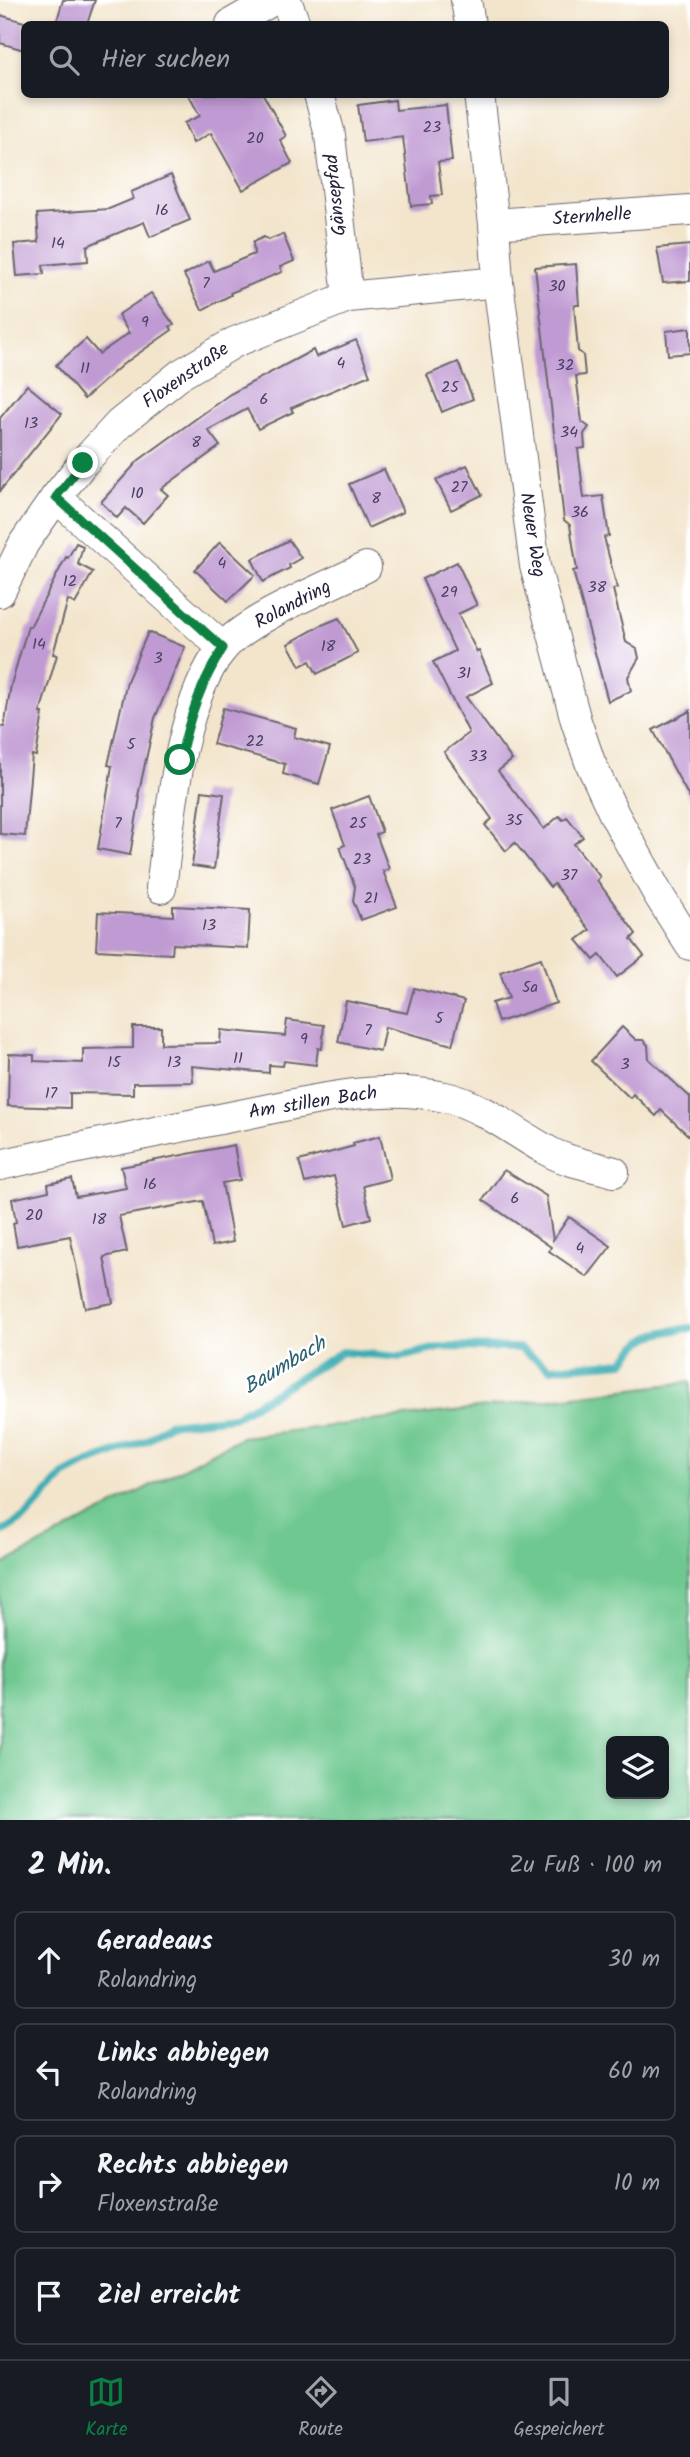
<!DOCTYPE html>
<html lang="de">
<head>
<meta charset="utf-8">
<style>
  body { margin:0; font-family:Kalam,sans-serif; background:#242831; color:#f1f3f6 }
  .controls { position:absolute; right:21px; bottom:21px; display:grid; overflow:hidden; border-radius:10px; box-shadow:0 4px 10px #0003 }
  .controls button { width:63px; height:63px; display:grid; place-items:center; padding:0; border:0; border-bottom:2px solid #363941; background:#171b24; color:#f1f3f6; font:35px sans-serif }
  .stop { position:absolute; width:21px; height:21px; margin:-16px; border:5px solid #0b8043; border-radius:50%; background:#fff }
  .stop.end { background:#0b8043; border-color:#fff; box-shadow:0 2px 7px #0008 }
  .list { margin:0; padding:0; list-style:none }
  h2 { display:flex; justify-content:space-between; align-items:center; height:91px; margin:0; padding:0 28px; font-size:30px }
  h2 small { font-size:23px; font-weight:400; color:#9ea1a6 }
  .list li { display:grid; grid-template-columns:46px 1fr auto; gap:21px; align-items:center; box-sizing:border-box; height:98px; margin:0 14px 14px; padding:0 14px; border:2px solid #363941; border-radius:10px }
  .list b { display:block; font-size:26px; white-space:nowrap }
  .list p { margin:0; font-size:23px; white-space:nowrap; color:#9ea1a6 }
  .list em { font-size:23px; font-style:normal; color:#9ea1a6 }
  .icon { flex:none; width:38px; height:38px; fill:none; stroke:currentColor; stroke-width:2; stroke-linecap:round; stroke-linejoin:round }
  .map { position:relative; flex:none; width:690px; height:1820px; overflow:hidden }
  .search { position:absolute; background:#171b24; box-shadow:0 4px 10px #0003; left:21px; right:21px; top:21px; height:77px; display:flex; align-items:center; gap:18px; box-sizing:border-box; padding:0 24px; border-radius:10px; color:#9ea1a6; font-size:26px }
  .sheet { height:539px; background:#171b24 }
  nav { display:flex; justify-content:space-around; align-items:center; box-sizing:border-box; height:98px; border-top:2px solid #363941; background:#171b24; font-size:19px; color:#9ea1a6 }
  nav a { display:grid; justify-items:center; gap:4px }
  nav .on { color:#0b8043 }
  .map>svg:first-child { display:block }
</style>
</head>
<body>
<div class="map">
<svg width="690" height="1820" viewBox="0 0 690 1820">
  <rect width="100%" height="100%" fill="#fff"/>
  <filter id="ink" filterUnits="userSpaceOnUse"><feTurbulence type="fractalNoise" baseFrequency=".0143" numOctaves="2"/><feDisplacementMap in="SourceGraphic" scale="14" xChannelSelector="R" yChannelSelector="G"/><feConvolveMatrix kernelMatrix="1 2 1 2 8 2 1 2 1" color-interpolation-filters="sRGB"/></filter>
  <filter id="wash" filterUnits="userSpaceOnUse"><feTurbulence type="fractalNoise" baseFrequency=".00686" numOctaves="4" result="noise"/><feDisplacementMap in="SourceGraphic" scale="28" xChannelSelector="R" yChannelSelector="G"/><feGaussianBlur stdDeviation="1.57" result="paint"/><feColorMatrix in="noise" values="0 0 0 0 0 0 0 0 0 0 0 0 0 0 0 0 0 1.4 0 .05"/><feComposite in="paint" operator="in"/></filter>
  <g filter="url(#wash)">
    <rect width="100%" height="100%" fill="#f3e5cc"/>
    <path fill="#6ec88f" stroke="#487565" stroke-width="2" fill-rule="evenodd" d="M690 1382V1820H0V1566L241 1437ZM611 1741H664V1794H611Z"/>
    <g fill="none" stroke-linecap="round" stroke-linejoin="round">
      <path stroke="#3badb4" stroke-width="8" d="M0 1533 27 1516 64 1475 89 1462 147 1440 168 1424 234 1417 342 1352 401 1357 442 1347 519 1348 550 1368 624 1362C644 1332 656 1333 690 1328"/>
    </g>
    <g id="blocks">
      <g fill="#c09ad3">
        <path d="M63 0H95L87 24H56Z"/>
        <path d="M0 15 24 22V50L0 43Z"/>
        <path d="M188 94H263L286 136 280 140 292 163 243 190 211 133 193 143 184 123 200 116Z"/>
        <path d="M395 100 396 110 446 105 452 161 438 162 442 195 431 196 432 204 411 206 403 137 363 142 358 105Z"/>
        <path d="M171 175 190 220 150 237 144 222 87 246 88 261 43 265 44 274 17 276 14 244 39 242 37 214 109 209 133 199 131 192Z"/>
        <path d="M283 234 294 261 280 267 282 272 230 293 231 295 202 310 184 275 209 261 214 271 254 254 253 242 264 237 268 240Z"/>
        <path d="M690 245V281L663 283 657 248Z"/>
        <path d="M576 264 579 305H574L578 351 583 355 585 375 576 376 582 422 589 427 584 434 585 448 578 449 584 498 603 496 609 536 604 537 617 588 613 589 616 602 626 642 637 649 639 658 628 677 631 691 608 701 573 571 577 570 570 525 564 520 535 267Z"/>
        <path d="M151 293 174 325 170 326 172 330 122 365 84 399 56 365 86 339 99 354 129 333 118 315Z"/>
        <path d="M690 328V353L668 355 666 331Z"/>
        <path d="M356 340 370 375 291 408 293 412 258 429 247 409 208 430 220 446 161 489 168 495 143 523 126 508 117 518 101 502 139 460 230 394 313 350 316 357Z"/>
        <path d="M458 362 473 399 442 412 427 375Z"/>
        <path d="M27 385 62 414 0 491V418Z"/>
        <path d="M467 465 482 495 451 510 436 480Z"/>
        <path d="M384 469 403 512 368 528 349 484Z"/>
        <path d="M289 540 301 558 289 565 290 568 263 582 252 559Z"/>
        <path d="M220 542 255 575 228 601 195 570Z"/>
        <path d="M76 543 83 546 78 564 93 572 75 604 68 600 53 654 57 655 40 713H43L36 756 32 755 25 836 0 834V726L4 727 11 685 28 626 30 627 66 557 68 558Z"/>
        <path d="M457 562 477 605 458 614 477 652 479 651 493 683 466 697 512 760 498 771 544 829 559 816 563 820 567 817 583 837 574 844 600 877 597 880 636 934 631 939 644 956 617 977 600 955 594 960 577 940 590 930 554 884 550 887 515 843 506 851 485 825 492 819 444 752 469 733 433 662 455 651 422 579Z"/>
        <path d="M339 618 358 653 317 674 310 661 300 666 288 644 322 625Z"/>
        <path d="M148 632 185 647 155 718 138 796 140 797 130 855 98 849 112 766 108 765 127 681Z"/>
        <path d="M223 708 296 728 294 737 330 747 319 784 283 774 285 764 213 744Z"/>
        <path d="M690 711V799L653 730Z"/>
        <path d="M202 791 224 794 214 869 192 866Z"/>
        <path d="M369 796 382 832 376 834 389 869 383 871 397 907 361 920 353 901 355 887 340 847 345 845 332 810Z"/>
        <path d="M173 906 250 910 248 948 173 944 172 954 96 950 98 912 173 916Z"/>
        <path d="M541 958 556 1003 498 1022 492 1003 509 998 500 972Z"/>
        <path d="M414 988 464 1001 452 1045 385 1027 380 1051 338 1042 346 1001 407 1013Z"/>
        <path d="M287 1020 324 1025 322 1049 318 1048 316 1065 284 1061 283 1066 269 1065V1073L192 1066 193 1082 133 1083V1094L70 1093V1108L8 1106 9 1054 34 1055V1061L83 1063V1049L133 1048V1027H161V1044L220 1043 221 1030 285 1036Z"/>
        <path d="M622 1027 636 1040H643L648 1045 649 1059 690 1097V1137L661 1110 656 1116 633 1094 630 1098 591 1061Z"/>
        <path d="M380 1136 390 1179 363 1186 371 1218 346 1225 334 1176 305 1183 299 1161 354 1146 353 1143Z"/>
        <path d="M234 1145 240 1180 222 1183 233 1242 212 1246 203 1201 119 1216 127 1252 104 1257 113 1303 85 1308 70 1236 17 1246 13 1223 16 1222 12 1199 49 1191 48 1184 72 1179 76 1197 126 1188 121 1167Z"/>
        <path d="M504 1170 546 1196 553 1240 569 1217 611 1246 587 1277 549 1251 551 1247 483 1200Z"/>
      </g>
    </g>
  </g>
  <g filter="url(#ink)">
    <use href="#blocks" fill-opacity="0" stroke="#6b666e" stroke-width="2"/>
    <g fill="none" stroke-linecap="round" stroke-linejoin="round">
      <defs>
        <g id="street">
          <path d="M286 0 295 24"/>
          <path d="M466 0 470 24"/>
          <path d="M231 24 273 0"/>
          <path d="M319 94 330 135 348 297"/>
          <path d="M479 94 494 224 498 282 535 566 576 721 590 762 614 814 658 894 690 945"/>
          <path d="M494 224 690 210"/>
          <path d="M56 497 223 648"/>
          <path d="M0 592 24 543 56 497 83 463 119 424 181 374 235 342 348 297 498 282"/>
          <path d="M161 888C170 821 179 701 223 648 248 618 329 586 366 567"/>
          <path d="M0 1165C80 1147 159 1131 240 1115 306 1102 377 1082 445 1097 482 1105 515 1133 548 1151 567 1162 593 1166 614 1172"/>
        </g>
      </defs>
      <use href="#street" stroke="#6b666e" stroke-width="32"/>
      <use href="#street" stroke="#fff" stroke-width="30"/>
    </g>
  </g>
  <g fill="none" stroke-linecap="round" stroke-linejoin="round" filter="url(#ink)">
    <path stroke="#0b8043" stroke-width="9" d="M83 463 56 497 223 648C200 685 189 718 180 760"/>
  </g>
  <g text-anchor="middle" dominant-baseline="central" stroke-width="5" stroke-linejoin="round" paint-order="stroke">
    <g font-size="16" fill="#4a4061">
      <text x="432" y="127">23</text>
      <text x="255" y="138">20</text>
      <text x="162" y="210">16</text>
      <text x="58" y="243">14</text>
      <text x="206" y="283">7</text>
      <text x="557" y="286">30</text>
      <text x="145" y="322">9</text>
      <text x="341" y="363">4</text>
      <text x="565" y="365">32</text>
      <text x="85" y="368">11</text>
      <text x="450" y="387">25</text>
      <text x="264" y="399">6</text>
      <text x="31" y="423">13</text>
      <text x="569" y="432">34</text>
      <text x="196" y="442">8</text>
      <text x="459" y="487">27</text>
      <text x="137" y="493">10</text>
      <text x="376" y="498">8</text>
      <text x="580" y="512">36</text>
      <text x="222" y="563">4</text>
      <text x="70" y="581">12</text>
      <text x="597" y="587">38</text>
      <text x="449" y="592">29</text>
      <text x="39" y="644">14</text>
      <text x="328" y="646">18</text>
      <text x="158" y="658">3</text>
      <text x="464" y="673">31</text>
      <text x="255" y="741">22</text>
      <text x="131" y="744">5</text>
      <text x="478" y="756">33</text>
      <text x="514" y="820">35</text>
      <text x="118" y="823">7</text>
      <text x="358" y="823">25</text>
      <text x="362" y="859">23</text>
      <text x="569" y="875">37</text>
      <text x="371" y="898">21</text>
      <text x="209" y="925">13</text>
      <text x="530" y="987">5a</text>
      <text x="439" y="1018">5</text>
      <text x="368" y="1030">7</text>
      <text x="304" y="1039">9</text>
      <text x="238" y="1058">11</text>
      <text x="114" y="1062">15</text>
      <text x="174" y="1062">13</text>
      <text x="625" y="1064">3</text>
      <text x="51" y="1093">17</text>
      <text x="150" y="1184">16</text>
      <text x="515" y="1198">6</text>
      <text x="34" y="1215">20</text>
      <text x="99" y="1219">18</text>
      <text x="580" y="1248">4</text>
    </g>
    <g font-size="19" fill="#22223b" stroke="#fff">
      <text transform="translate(336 195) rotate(-96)">Gänsepfad</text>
      <text transform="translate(592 217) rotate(-4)">Sternhelle</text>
      <text transform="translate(186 376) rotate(-35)">Floxenstraße</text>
      <text transform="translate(532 535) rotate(81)">Neuer Weg</text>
      <text transform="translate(293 605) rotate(-28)">Rolandring</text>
      <text transform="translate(313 1103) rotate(-9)">Am stillen Bach</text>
    </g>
    <g font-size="21" font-style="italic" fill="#2d6171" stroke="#fff">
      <text transform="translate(285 1366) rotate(-31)">Baumbach</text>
    </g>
  </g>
</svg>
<div class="controls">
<button><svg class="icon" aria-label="layers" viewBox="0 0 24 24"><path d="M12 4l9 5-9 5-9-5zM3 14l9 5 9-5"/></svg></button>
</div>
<div class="stop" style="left:180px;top:760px"></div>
<div class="stop end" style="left:83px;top:463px"></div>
<div class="search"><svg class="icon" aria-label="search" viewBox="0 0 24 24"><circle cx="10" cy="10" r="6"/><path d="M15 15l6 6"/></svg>Hier suchen</div>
</div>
<section class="sheet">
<h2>2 Min.<small>Zu Fuß · 100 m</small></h2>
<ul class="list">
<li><svg class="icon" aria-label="ahead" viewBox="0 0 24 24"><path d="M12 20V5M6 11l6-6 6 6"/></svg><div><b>Geradeaus</b><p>Rolandring</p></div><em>30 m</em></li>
<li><svg class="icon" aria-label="left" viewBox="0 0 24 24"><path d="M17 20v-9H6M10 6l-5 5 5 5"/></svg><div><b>Links abbiegen</b><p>Rolandring</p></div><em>60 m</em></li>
<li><svg class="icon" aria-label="right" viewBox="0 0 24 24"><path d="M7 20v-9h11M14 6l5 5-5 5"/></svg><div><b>Rechts abbiegen</b><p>Floxenstraße</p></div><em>10 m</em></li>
<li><svg class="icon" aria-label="arrive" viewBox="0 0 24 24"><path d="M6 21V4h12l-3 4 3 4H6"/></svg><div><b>Ziel erreicht</b></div></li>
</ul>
</section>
<nav>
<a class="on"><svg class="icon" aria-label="map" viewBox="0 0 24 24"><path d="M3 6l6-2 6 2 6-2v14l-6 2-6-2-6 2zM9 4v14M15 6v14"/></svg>Karte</a>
<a><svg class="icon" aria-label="directions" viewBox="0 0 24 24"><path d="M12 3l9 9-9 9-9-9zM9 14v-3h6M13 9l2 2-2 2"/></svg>Route</a>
<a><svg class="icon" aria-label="saved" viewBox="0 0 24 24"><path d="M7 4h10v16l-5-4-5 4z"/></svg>Gespeichert</a>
</nav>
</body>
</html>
